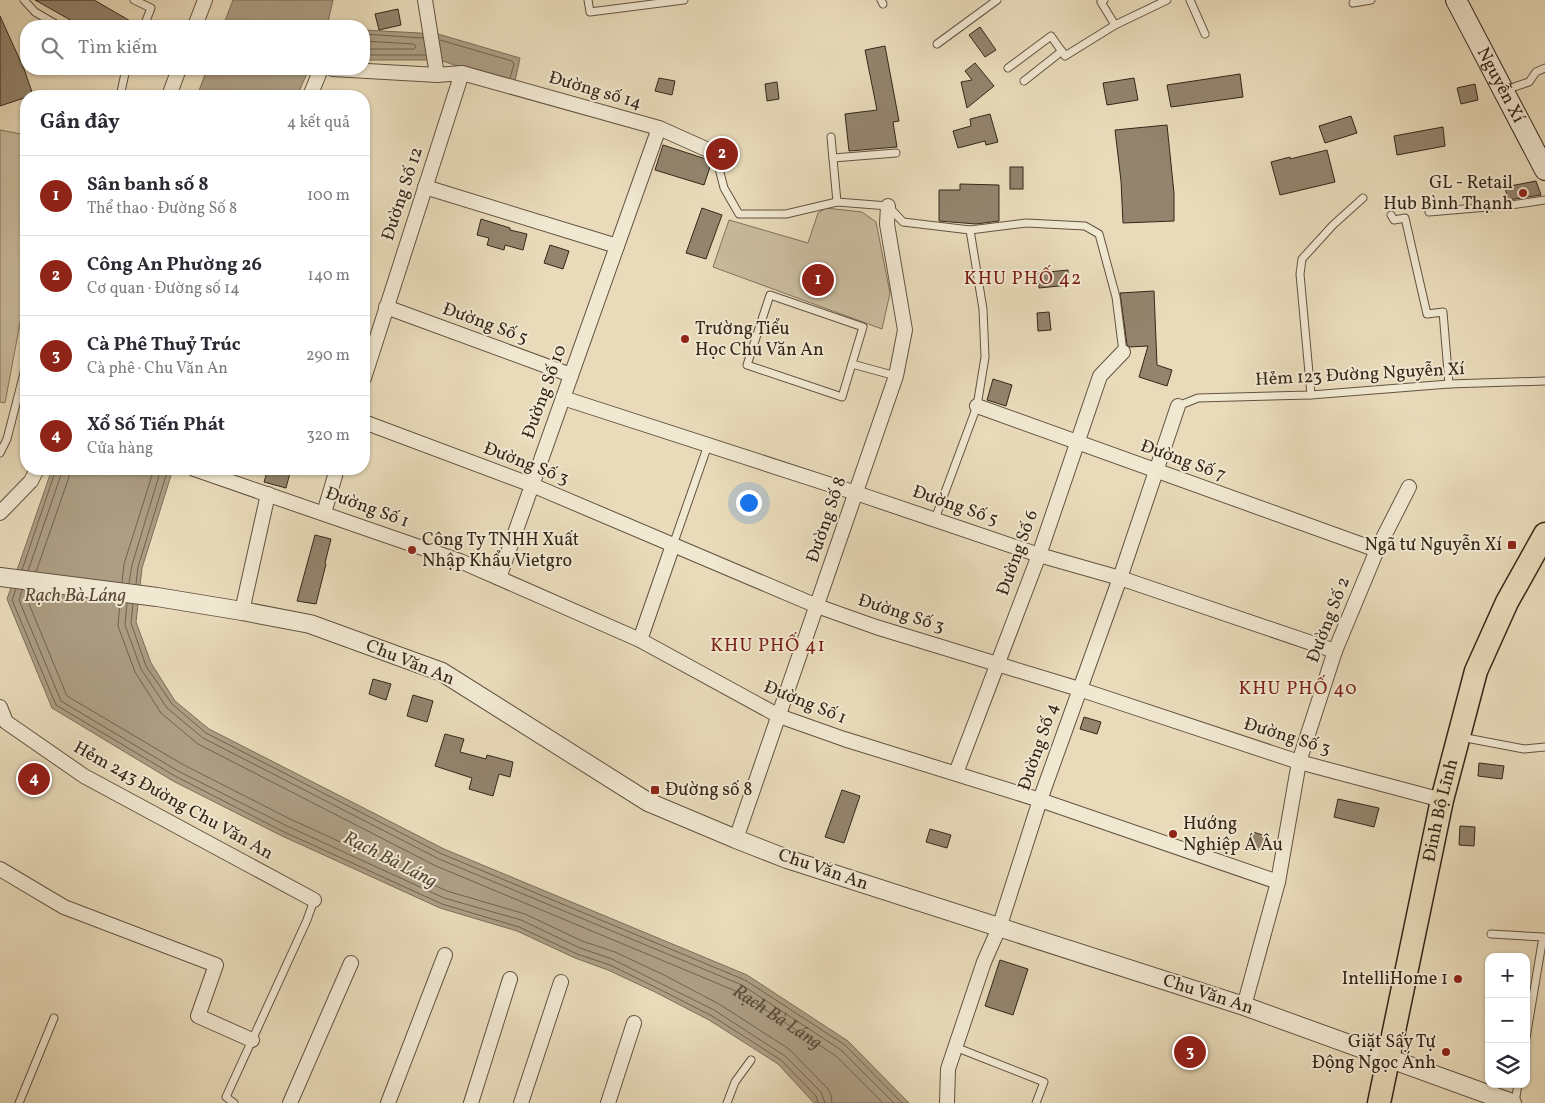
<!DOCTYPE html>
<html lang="vi">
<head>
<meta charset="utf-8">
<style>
  body { margin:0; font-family:Vollkorn,serif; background:#f7f7f7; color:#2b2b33 }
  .controls { position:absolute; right:15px; bottom:15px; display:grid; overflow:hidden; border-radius:10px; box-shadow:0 1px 4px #0004 }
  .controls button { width:45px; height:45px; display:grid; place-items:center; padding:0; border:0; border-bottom:1px solid #e1e1e2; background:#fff; color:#2b2b33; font:25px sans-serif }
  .you { position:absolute; left:748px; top:502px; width:18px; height:18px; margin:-12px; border:4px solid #fff; border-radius:50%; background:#1a73e8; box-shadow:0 0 0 8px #1a73e833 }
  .badge { display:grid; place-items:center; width:32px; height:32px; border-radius:50%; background:#8f2418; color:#fff; font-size:16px; font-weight:700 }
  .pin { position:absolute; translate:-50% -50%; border:2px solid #fff; box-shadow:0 1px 5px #0006 }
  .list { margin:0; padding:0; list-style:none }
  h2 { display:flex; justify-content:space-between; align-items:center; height:65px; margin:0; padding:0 20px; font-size:21px }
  h2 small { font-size:16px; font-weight:400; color:#7c7c81 }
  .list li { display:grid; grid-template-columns:32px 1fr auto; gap:15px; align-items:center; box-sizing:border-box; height:80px; padding:0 20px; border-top:1px solid #e1e1e2 }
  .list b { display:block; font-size:19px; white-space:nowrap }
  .list p { margin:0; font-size:16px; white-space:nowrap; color:#7c7c81 }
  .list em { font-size:16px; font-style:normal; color:#7c7c81 }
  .icon { flex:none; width:28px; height:28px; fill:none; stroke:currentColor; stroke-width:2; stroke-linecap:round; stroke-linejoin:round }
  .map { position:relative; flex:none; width:1545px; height:1103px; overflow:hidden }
  .search { position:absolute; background:#fff; box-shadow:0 1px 4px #0004; left:20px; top:20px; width:350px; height:55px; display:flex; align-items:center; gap:12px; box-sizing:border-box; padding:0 18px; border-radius:20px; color:#7c7c81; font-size:19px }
  .panel { position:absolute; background:#fff; box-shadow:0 1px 4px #0004; left:20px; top:90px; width:350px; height:385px; border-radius:20px }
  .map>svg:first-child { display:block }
</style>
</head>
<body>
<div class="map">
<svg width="1545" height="1103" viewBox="0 0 1545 1103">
  <rect width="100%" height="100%" fill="#e9dbba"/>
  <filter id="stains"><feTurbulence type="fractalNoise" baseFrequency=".004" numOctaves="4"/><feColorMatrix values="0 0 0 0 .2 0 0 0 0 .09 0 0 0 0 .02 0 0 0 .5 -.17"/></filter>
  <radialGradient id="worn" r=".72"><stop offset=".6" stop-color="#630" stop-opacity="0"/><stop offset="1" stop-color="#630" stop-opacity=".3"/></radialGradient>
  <g fill="#cabc9f" stroke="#80715c">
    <path d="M0 130 26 135V291L5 403 0 402Z"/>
    <path d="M826 208 862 212 876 222 890 293 882 329 713 267 729 220 808 243 818 213Z"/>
  </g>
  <g fill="#ac9d83" stroke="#7c6d59">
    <path d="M233 0H333L327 26H223Z"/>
    <path d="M364 30 438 34 520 58 514 86 440 60H364Z"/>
    <path d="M207 69H309L297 96H197Z"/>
    <path d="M52 469H173L142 568 136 622 151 663 175 701 209 729 444 849 747 975 848 1041 909 1103H814L778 1064 709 1020 655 992 608 970 575 958 517 931 440 908 280 835 173 781 52 708 7 599Z"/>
  </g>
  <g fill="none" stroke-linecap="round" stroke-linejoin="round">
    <g stroke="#70624e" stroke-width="1">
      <path d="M364 34 423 38"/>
      <path d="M440 40 512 61 514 64 510 78"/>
      <path d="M364 41 414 44 416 46 414 49H364"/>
      <path d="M364 55H426"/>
      <path d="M22 570 56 469"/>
      <path d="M28 571 63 469"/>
      <path d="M36 572 69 477 70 469"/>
      <path d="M122 582 124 564 154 469"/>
      <path d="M129 583 132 565 161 469"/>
      <path d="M136 584 138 567 168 469"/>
      <path d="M16 589 12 600 56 705 175 776 282 831 442 904 519 927 577 954 610 965 657 988 712 1016 781 1060 816 1096 818 1103"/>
      <path d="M22 590 19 600 61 701 178 771 285 825 444 898 521 920 580 948 612 959 714 1010 785 1056 821 1092 825 1103"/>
      <path d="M29 591 27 599 67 696 182 764 288 818 447 891 525 914 582 941 615 952 664 975 719 1004 789 1049 828 1089 831 1095 832 1103"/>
      <path id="s1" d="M120 602 118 626 135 672 161 713 198 744 436 866 738 992 836 1056 883 1103"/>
      <path d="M127 603 125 625 141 669 167 708 203 738 439 859 742 985 841 1050 894 1103"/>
      <path d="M133 604 131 623 146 666 172 704 206 733 442 854 745 980 845 1045 902 1103"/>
    </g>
  </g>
  <g fill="#93846d" stroke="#352619">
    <path d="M35 0H94L139 26H81Z"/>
    <path d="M398 9 401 25 379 30 375 14Z"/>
    <path d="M0 16 24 69 33 95 0 106Z"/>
    <path d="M980 27 996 50 985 57 969 35Z"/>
    <path d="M885 46 899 121 893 122 897 147 849 151 845 114 877 110 865 50Z"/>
    <path d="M975 63 994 86 967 108 961 82 972 80 965 71Z"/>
    <path d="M1240 74 1243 97 1171 107 1167 85Z"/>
    <path d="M659 78 675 81 672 95 655 91Z"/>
    <path d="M1134 78 1138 100 1107 105 1103 83Z"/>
    <path d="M777 82 779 99 767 101 765 84Z"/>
    <path d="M1475 84 1478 100 1461 104 1457 88Z"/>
    <path d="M990 114 998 142 986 145 985 141 958 148 953 131 971 126 970 119Z"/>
    <path d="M1351 116 1357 133 1325 143 1319 126Z"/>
    <path d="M1167 125 1174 193V221L1123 223 1121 181 1115 130Z"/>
    <path d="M1443 127 1445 146 1397 155 1394 136Z"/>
    <path d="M663 145 712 161 704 185 655 170Z"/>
    <path d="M1327 150 1335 182 1280 195 1271 162 1290 157V159Z"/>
    <rect x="1010" y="167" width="13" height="22"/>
    <path d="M1536 181 1541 195 1508 200 1505 187Z"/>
    <path d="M960 184 999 185V221L976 224 939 221V190H960Z"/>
    <path d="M702 208 722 215 706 259 686 253Z"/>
    <path d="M481 219 510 228V230L527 234 523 250 505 245 504 250 487 245 489 238 477 235Z"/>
    <path d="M550 245 569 251 563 269 544 263Z"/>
    <path d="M1068 270 1069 285 1039 288 1038 273Z"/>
    <path d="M1154 291 1157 365 1172 370 1167 386 1139 377 1148 346 1130 347 1127 345 1120 293Z"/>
    <path d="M1049 312 1051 330 1038 331 1037 313Z"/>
    <path d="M993 379 1012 385 1006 406 987 400Z"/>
    <path d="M268 469H291L286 488 264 482Z"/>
    <path d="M315 535 331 539 325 563 326 564 316 604 297 601Z"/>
    <path d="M373 679 391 684 386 700 369 694Z"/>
    <path d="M413 695 433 701 427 722 407 716Z"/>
    <path d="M1084 717 1101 722 1097 734 1080 729Z"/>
    <path d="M445 734 464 739 460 752 486 759 487 755 513 762 510 777 499 774 493 796 469 789 472 778 435 766Z"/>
    <path d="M1479 763 1504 766 1502 779 1478 776Z"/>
    <path d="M842 790 860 796 844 843 825 837Z"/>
    <path d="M1338 799 1379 808 1374 827 1334 817Z"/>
    <path d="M1460 826 1475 827 1474 846 1459 845Z"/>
    <path d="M930 829 951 835 947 848 926 842Z"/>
    <path d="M1253 832 1266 836 1262 851 1249 848Z"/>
    <path d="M1000 960 1028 969 1013 1015 985 1006Z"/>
  </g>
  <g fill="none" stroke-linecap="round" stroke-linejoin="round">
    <defs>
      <g id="service">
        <path d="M24 0 35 12 59 26"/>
        <path d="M134 0 151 8 144 26"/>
        <path d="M588 0 590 12 684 0"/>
        <path d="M881 0 883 4"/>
        <path d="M1190 0 1205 34"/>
        <path d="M1353 3 1371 0"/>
        <path d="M1115 25 1167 0"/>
        <path d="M937 44 997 0"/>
        <path d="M1008 68 1051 36 1065 56 1115 25 1101 2 1104 0"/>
        <path d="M1024 81 1062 51"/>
        <path d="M1505 90 1529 82 1536 72 1545 68"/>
        <path d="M120 96 126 69"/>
        <path d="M831 137 837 202"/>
        <path d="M715 153 724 188 739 214H786L837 202 888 206 903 222 970 230 1026 223 1085 226 1099 234 1116 297 1123 352"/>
        <path d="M833 158 896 153"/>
        <path d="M1429 212 1511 205 1545 200"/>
        <path d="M1391 215 1394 220 1405 218 1427 314 1443 312 1449 384"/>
        <path d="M770 295 863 327 842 397 747 365Z"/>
        <path d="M852 364 896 376"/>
        <path d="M1311 395 1300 274 1302 259 1333 225 1363 198"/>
        <path d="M1178 406 1198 398 1311 395 1449 384 1545 381"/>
        <path d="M0 453 7 439 26 365"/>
        <path d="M935 519 977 406 985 357 983 309 970 230"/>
        <path d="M673 545 708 445"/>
        <path d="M1461 737 1524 749 1545 747"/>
        <path d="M1491 934 1543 937 1526 1038"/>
        <path d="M955 1047 1044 1082 1036 1103"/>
        <path d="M19 1103 54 1018"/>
        <path d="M234 1103 226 1097 307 920 314 900"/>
        <path d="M727 1103 735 1082 751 1060"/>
        <path d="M1515 1103 1518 1084"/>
      </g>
      <g id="minor">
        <path d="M425 0 437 75"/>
        <path d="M195 26 205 0"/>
        <path d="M333 69 437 75 462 73 364 378"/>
        <path d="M462 73 659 128 715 153"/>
        <path d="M169 96 179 69"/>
        <path d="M310 96 321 69"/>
        <path d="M425 187 617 246"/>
        <path d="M386 307 571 375"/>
        <path d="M563 398 856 493 1039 555 1120 578 1335 651"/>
        <path d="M977 406 1377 550"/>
        <path d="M364 422 532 485 817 606 876 627 1079 689 1299 762 1442 800"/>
        <path d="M194 469 460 561 640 640 779 716 844 739 1040 800 1278 882"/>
        <path d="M0 513 31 481 37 469"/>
        <path d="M324 513 337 469"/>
        <path d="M499 578 659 128"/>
        <path d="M242 611 268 494"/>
        <path d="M640 640 673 545"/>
        <path d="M0 707 6 722 84 776 314 900"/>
        <path d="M956 773 1039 555 1100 376 1123 352"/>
        <path d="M736 839 896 376 905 330 887 224 888 206"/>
        <path d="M0 869 64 907 216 965 198 1016 252 1040"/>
        <path d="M1244 1006 1278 882 1299 762 1335 651 1377 550 1409 487"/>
        <path d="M290 1103 351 963"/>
        <path d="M388 1103 445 955"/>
        <path d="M471 1103 510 979"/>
        <path d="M521 1103 561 982"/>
        <path d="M608 1103 634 1023"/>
        <path d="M947 1103 948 1069 984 962 999 928 1040 800 1120 578 1178 406"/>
      </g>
      <path id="tertiary" d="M0 577 157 597 242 611 310 624 442 672 648 802 736 839 787 859 1244 1006 1512 1103"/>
      <g id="secondary">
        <path id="s2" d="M1456 0 1545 170"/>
      </g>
      <g id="primary">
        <path id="s3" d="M1379 1103 1442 800 1476 671 1507 602 1545 534"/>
      </g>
    </defs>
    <use href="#service" stroke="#625341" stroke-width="9"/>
    <use href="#minor" stroke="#625341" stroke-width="16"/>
    <use href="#tertiary" stroke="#625341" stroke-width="20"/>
    <use href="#secondary" stroke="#352619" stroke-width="22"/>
    <use href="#primary" stroke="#352619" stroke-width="25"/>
    <use href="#service" stroke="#f1e8d2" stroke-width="7"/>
    <use href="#minor" stroke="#f1e8d2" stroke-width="14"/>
    <use href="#tertiary" stroke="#f1e8d2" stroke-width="18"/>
    <use href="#secondary" stroke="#f1e8d2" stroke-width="20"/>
    <use href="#primary" stroke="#e9dbba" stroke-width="22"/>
  </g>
  <g fill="#8f2418" stroke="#f1e8d2" stroke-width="2">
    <circle cx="1523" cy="193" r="5"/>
    <circle cx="685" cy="339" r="5"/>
    <rect x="1507" y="540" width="10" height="10" rx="2.5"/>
    <circle cx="412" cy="550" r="5"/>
    <rect x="650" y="785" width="10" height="10" rx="2.5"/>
    <circle cx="1173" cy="834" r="5"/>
    <circle cx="1458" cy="979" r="5"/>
    <circle cx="1446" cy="1052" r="5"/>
  </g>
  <g text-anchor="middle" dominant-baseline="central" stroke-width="4" stroke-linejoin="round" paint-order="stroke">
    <g font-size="18" fill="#352619" stroke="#f1e8d2">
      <text stroke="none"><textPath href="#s2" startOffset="96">Nguyễn Xí</textPath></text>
      <text transform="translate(595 91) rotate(16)">Đường số 14</text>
      <text transform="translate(403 194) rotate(-72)">Đường Số 12</text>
      <text transform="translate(485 324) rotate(20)">Đường Số 5</text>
      <text transform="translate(1360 375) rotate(-3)">Hẻm 123 Đường Nguyễn Xí</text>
      <text transform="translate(545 392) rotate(-70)">Đường Số 10</text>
      <text transform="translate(1183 461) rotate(20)">Đường Số 7</text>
      <text transform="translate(526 464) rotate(21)">Đường Số 3</text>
      <text transform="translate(955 506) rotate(19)">Đường Số 5</text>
      <text transform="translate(367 508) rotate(20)">Đường Số 1</text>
      <text transform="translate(827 520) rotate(-71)">Đường Số 8</text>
      <text transform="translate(1018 553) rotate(-70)">Đường Số 6</text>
      <text transform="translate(901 614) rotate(18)">Đường Số 3</text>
      <text transform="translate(1329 620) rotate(-69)">Đường Số 2</text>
      <text transform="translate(410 663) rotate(22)">Chu Văn An</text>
      <text transform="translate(805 703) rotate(22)">Đường Số 1</text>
      <text transform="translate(1287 737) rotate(17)">Đường Số 3</text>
      <text transform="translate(1039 747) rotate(-71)">Đường Số 4</text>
      <text transform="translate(173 801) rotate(29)">Hẻm 243 Đường Chu Văn An</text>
      <text stroke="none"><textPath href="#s3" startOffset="299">Đinh Bộ Lĩnh</textPath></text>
      <text transform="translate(823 870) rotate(19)">Chu Văn An</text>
      <text transform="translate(1208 995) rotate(18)">Chu Văn An</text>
    </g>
    <g font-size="18" fill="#352619" stroke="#f1e8d2" text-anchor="end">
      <text x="1513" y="183">GL - Retail<tspan x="1513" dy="21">Hub Bình Thạnh</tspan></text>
      <text x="695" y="329" text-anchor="start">Trường Tiểu<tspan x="695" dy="21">Học Chu Văn An</tspan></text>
      <text x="422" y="540" text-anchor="start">Công Ty TNHH Xuất<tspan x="422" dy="21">Nhập Khẩu Vietgro</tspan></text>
      <text x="1502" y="545">Ngã tư Nguyễn Xí</text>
      <text x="665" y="790" text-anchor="start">Đường số 8</text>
      <text x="1183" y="824" text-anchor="start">Hướng<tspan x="1183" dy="21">Nghiệp Á Âu</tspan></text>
      <text x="1448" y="979">IntelliHome 1</text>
      <text x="1436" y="1042">Giặt Sấy Tự<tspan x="1436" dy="21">Động Ngọc Ánh</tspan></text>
    </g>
    <g font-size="19" letter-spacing="1" fill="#7a1f14" stroke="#f1e8d2">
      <text x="1023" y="279">KHU PHỐ 42</text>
      <text x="768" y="646">KHU PHỐ 41</text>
      <text x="1298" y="689">KHU PHỐ 40</text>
    </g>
    <g font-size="19" font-style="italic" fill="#594a39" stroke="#f1e8d2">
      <text x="75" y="596">Rạch Bà Láng</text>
      <text transform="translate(390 860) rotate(27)">Rạch Bà Láng</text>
      <text stroke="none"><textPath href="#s1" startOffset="811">Rạch Bà Láng</textPath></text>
    </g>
  </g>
  <rect width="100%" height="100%" filter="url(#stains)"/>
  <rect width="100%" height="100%" fill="url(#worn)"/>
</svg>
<div class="controls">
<button>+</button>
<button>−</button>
<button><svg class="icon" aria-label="layers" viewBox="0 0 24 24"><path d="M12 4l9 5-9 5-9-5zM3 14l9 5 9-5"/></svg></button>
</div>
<div class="you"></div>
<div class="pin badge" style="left:818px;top:280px">1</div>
<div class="pin badge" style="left:722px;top:154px">2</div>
<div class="pin badge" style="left:1190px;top:1052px">3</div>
<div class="pin badge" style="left:34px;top:779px">4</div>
<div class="search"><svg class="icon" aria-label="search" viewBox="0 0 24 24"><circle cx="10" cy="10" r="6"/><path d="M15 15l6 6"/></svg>Tìm kiếm</div>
<section class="panel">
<h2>Gần đây<small>4 kết quả</small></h2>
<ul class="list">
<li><span class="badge">1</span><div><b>Sân banh số 8</b><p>Thể thao · Đường Số 8</p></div><em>100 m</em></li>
<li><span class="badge">2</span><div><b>Công An Phường 26</b><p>Cơ quan · Đường số 14</p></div><em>140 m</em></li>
<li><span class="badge">3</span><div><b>Cà Phê Thuỷ Trúc</b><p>Cà phê · Chu Văn An</p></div><em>290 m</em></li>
<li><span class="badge">4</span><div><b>Xổ Số Tiến Phát</b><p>Cửa hàng</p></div><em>320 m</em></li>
</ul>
</section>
</div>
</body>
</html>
